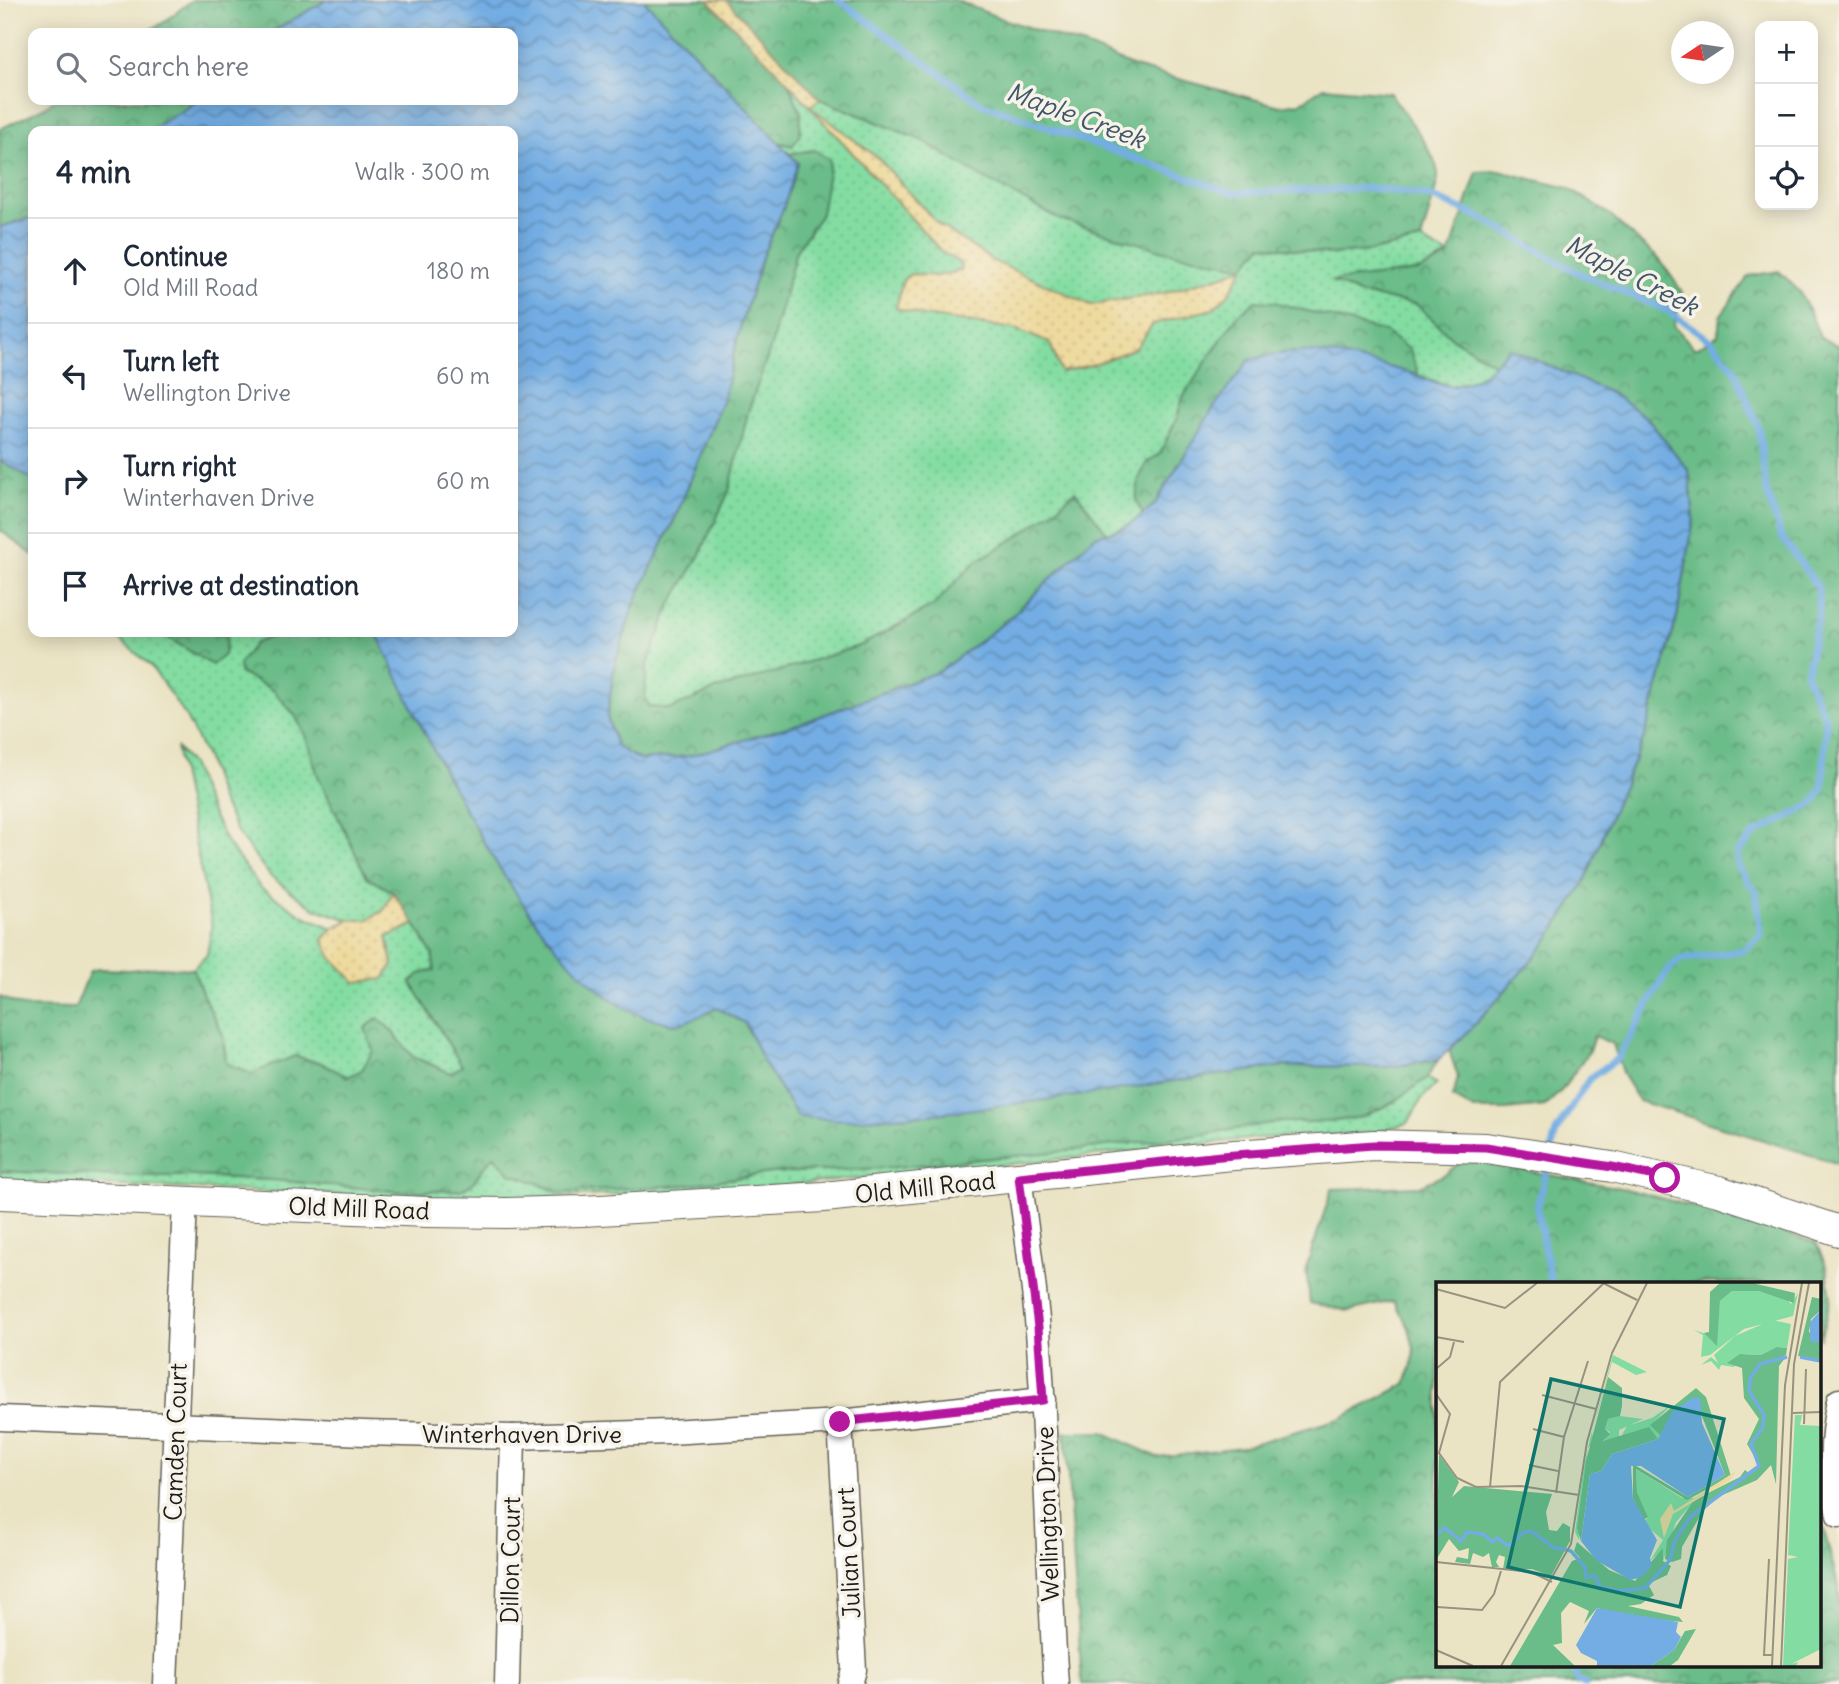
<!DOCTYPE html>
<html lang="en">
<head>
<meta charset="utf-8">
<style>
  body { margin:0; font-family:Delius,sans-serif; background:#f2f2f3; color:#1f2937 }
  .controls { position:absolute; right:21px; top:21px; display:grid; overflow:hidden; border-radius:14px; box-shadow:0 4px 18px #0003 }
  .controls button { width:63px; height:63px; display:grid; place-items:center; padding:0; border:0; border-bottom:2px solid #e0e1e3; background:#fff; color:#1f2937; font:35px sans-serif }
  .compass { position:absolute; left:1671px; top:21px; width:63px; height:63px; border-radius:50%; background:#fff; box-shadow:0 4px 18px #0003; rotate:257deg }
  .stop { position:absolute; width:21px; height:21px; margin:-16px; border:5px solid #b5179e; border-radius:50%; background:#fff }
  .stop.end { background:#b5179e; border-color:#fff; box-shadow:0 2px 7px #0008 }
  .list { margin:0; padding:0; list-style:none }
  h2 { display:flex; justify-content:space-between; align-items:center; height:91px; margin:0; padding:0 28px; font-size:30px }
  h2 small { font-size:23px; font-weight:400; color:#747a83 }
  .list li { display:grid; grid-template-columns:46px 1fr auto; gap:21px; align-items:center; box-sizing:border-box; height:105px; padding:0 28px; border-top:2px solid #e0e1e3 }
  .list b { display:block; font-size:26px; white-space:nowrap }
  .list p { margin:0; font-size:23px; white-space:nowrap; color:#747a83 }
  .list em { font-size:23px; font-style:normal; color:#747a83 }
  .icon { flex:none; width:38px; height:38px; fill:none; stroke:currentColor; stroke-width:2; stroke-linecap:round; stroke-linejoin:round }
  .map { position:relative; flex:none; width:1839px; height:1684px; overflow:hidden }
  .search { position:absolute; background:#fff; box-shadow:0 4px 18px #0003; left:28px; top:28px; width:490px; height:77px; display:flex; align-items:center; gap:18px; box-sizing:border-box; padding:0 24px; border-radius:14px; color:#747a83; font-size:26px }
  .panel { position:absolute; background:#fff; box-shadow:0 4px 18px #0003; left:28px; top:126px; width:490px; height:511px; border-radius:14px }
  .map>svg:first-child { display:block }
</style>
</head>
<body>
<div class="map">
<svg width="1839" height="1684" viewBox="0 0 1839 1684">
  <defs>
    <pattern id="grass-dots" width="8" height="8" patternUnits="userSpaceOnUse" patternTransform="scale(1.75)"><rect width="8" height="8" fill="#83dda2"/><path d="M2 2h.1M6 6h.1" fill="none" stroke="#71bd8b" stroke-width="1.8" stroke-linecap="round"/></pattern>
    <pattern id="forest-crowns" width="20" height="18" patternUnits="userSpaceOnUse" patternTransform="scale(1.75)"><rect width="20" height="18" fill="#6abc88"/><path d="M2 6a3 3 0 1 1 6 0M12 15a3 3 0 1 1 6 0" fill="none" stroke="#56986e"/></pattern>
    <pattern id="sand-dots" width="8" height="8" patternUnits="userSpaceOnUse" patternTransform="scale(1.75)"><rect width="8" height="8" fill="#eeda9e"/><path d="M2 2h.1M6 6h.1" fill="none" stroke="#ccba88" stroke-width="1.8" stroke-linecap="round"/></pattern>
    <pattern id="water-waves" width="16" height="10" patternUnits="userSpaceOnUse" patternTransform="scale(1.75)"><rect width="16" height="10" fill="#73ade3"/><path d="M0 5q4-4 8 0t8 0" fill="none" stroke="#5e8cb7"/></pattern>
  </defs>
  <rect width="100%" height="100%" fill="#f7f3e8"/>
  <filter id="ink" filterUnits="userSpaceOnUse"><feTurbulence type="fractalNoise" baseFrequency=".0143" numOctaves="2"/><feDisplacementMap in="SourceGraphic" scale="14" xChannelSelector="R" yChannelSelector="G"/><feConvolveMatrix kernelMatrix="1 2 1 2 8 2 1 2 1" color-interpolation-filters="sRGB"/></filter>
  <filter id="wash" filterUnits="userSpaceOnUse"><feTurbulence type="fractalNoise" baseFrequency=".00686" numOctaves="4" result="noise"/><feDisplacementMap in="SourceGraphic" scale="28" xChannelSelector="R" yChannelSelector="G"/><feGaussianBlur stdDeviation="1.57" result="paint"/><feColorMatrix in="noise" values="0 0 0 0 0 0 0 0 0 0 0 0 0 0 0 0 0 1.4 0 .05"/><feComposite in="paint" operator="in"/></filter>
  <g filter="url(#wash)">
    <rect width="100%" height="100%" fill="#eae3c4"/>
    <g fill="url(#grass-dots)" stroke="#507c5f" stroke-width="2" fill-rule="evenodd">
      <path d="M788 82 809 106 820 99 921 140 985 179 1059 219 1330 254 1372 251 1421 240 1449 255 1419 271 1333 281 1359 294 1416 304 1452 338 1495 364 1474 381 1450 386 1418 375 1410 350 1316 314 1274 302 1239 314 1183 397 1177 418 1160 454 1147 462 1136 500 1143 514C1132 524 1121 529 1107 533L1075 491 1056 509 1017 537 975 562 933 606 862 645 773 673 717 689 671 709 649 707 645 698 647 666 670 606 700 554 729 491 748 412 771 346 796 251 821 214 815 150 789 154 778 142 792 146 801 113ZM813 109 879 159 938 224 993 261 1091 305 1165 293 1221 276 1243 268 1153 324 1136 348 1094 364 1061 372 1050 343 1015 329 924 316 896 308 903 280 911 274 936 276 962 271 960 263 942 252Z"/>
      <path d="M111 632H159L212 664 227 638 225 632H303L281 633 240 673 273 690 295 715 306 737 318 776 367 877 393 892 384 910 367 920H349L314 908 271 877 238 834 220 798 207 759 185 715 150 665Z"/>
      <path d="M176 747 192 766 205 799 227 843 261 888 304 916 333 928 323 940 393 963 387 937 415 924 432 954 435 970 420 974 411 982 462 1066 451 1073 413 1057 391 1030 373 1051 362 1070 348 1077 321 1063 295 1056 251 1074 226 1063 223 1035 203 995 193 969 207 955 212 926Z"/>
      <path d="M1427 1078 1437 1084 1422 1098 1408 1123 1372 1133 1258 1138 952 1170 732 1190 474 1200 0 1181V1171L114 1176H194L271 1180 405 1192 461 1190 472 1184 483 1168 494 1156 511 1174 535 1182 685 1185 771 1173 885 1168 1055 1152 1192 1136 1279 1122H1329L1362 1117 1394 1102Z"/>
    </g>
    <g fill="url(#forest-crowns)" stroke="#436c52" stroke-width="2">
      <path d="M192 0H327L270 33H143L163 23Z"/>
      <path d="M644 0H708L788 82 801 113 800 136 792 146 778 142Z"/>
      <path d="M726 0H955L1000 18 1090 48 1134 67 1280 106 1300 103 1324 87 1390 93C1402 109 1440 158 1438 177 1435 196 1426 221 1421 240L1372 251 1330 254 1262 245 1244 267 1164 251 1059 219 985 179 921 140 820 99Z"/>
      <path d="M53 100H197C184 113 164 118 150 131H33V217L0 227V129L47 106Z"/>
      <path d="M815 150 830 161 821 214 796 251 771 346 748 412 729 491 700 554 670 606 647 666 645 697 649 707 671 709 717 689 773 673 862 645 933 606 975 562 1017 537 1056 509 1075 491 1107 533 1095 536 1010 618 940 671 802 723 689 756 640 760 617 747 607 717 614 667 634 604 676 516 723 399 740 328 762 257 783 209 798 164 789 154Z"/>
      <path d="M1499 171 1568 188 1606 212 1660 260 1682 292 1674 326 1695 349 1718 335 1720 316 1749 276 1779 271 1799 291 1811 315 1820 337 1839 346V1164L1639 1101 1623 1075 1613 1044 1594 1036 1589 1051 1562 1090 1545 1106 1506 1110H1474L1453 1098 1458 1077 1449 1050 1494 1003 1544 946 1584 884 1612 812 1644 738 1677 617 1694 519 1689 471 1646 417 1495 364 1452 338 1416 304 1359 294 1332 281 1419 271 1449 256 1477 172Z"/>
      <path d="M1255 301 1274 302 1385 332 1410 350 1418 375 1357 360 1309 352 1214 407 1155 504 1143 514 1136 500 1139 479 1147 462 1160 454 1177 418 1183 397 1213 351 1239 314Z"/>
      <path d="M0 460 33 480V555L0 530Z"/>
      <path d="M159 632H225L227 638 224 655 212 665Z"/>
      <path d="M303 632H376L467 814 677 1024 717 1008 745 1023 762 1059 784 1095 1187 1079 1284 1066 1388 1067 1438 1060 1427 1078 1394 1102 1362 1117 1329 1122H1279L1192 1136 1055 1152 885 1168 771 1173 685 1185 559 1193 535 1182 511 1174 494 1156 483 1168 472 1184 461 1190 405 1192 271 1180 194 1176H114L0 1171V997L24 1007 75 1008 90 971 99 969 129 970 160 967 193 969 203 995 223 1035 226 1063 251 1074 295 1056 321 1063 348 1077 362 1070 373 1051 365 1028 378 1018 391 1030 413 1057 451 1073 462 1066 411 982 420 974 435 970 432 954 415 924 393 892 367 877 318 776 306 737 295 715 273 690 240 673 239 664 255 643 281 633Z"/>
      <path d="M1464 1159 1626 1189 1748 1221 1816 1243 1827 1268 1831 1299 1820 1339V1283H1438V1665H1820V1515L1839 1588V1684H1082L1065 1432H1103L1157 1457 1242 1447 1342 1418 1406 1384 1415 1353 1409 1328 1394 1301 1348 1311 1310 1303 1306 1268 1332 1189 1420 1186 1446 1174Z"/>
    </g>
    <g fill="url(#sand-dots)" stroke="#857b5d" stroke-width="2">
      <path d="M708 0H726L820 99 810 106 879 159 938 224 993 261 1091 305 1165 293 1221 276 1244 267 1229 294 1213 309 1153 324 1136 348 1094 364 1061 372 1050 343 1015 329 924 316 896 308 903 280 911 274 936 276 961 271 960 263 942 252 788 82Z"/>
      <path d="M393 892 415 924 387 937 393 964 384 979 355 982 332 958 323 940 333 928 349 920H367L384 910Z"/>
    </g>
    <g fill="url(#water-waves)" stroke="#486480" stroke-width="2">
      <path d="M327 0H644L798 163 783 209 762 257 740 328 723 399 676 516 634 604 614 667 607 717 617 747 640 760 689 756 802 723 940 671 1010 618 1095 536 1122 529 1136 520 1155 504 1214 407 1249 360C1268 355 1287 351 1307 352 1340 354 1375 363 1407 372 1419 375 1441 387 1453 386 1478 383 1494 366 1509 348L1611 393 1646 417 1689 471 1694 519 1677 617 1644 738 1612 812 1584 884 1544 946 1494 1003 1462 1038 1438 1060 1388 1067 1284 1066 1187 1079 1076 1096 928 1115 843 1120 798 1117 762 1059 745 1023 717 1008C708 1012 686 1023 678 1024 671 1025 663 1021 657 1020 541 997 425 732 376 632H513V131H150C164 118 184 113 197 100H513V33H270Z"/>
      <path d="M33 217V480L0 460V227Z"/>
    </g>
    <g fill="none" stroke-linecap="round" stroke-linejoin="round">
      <g stroke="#73ade3" stroke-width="7">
        <path d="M839 0 982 104 1232 193 1373 188 1428 196 1478 216 1578 273 1667 310 1711 341 1734 368 1759 429 1766 489 1781 536 1818 587 1819 612 1806 675 1826 719 1823 788 1813 804 1756 833 1737 853 1738 867 1756 892 1761 935 1744 950 1680 960 1668 970 1618 1058 1589 1079 1556 1132 1551 1152"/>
        <path d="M1548 1164 1537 1208 1551 1283"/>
        <path d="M1571 1665 1578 1681 1585 1684"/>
      </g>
    </g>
  </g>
  <g filter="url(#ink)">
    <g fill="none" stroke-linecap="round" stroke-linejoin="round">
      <defs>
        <g id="minor">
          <path d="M1019 1177C1026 1229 1034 1280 1038 1331 1047 1449 1048 1567 1056 1684"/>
          <path d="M1839 1401C1831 1437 1830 1479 1839 1515"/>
          <path d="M0 1418 365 1433 513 1437 669 1432 840 1422 1043 1400"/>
          <path d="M840 1422 854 1670 850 1684"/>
          <path d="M165 1684 185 1201"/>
          <path d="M507 1684 513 1437"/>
        </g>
        <path id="tertiary" d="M0 1194 427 1212 506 1213 583 1211 824 1197 1221 1156 1374 1145 1486 1148 1612 1167 1719 1191 1839 1231"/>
      </defs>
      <use href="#minor" stroke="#646257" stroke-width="27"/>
      <use href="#tertiary" stroke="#646257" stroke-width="32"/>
      <use href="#minor" stroke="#fff" stroke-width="24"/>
      <use href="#tertiary" stroke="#fff" stroke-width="30"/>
    </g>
  </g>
  <g fill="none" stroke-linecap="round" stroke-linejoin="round" filter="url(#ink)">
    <path stroke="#b5179e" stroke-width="9" d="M840 1422 1043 1400 1038 1327 1019 1177 1221 1156 1374 1145 1486 1147 1612 1167 1665 1178"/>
  </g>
  <g text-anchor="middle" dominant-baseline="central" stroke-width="7" stroke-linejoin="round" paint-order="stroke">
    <g font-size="24" fill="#1c1c1c" stroke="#f7f3e8">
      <text transform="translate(925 1187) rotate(-6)">Old Mill Road</text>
      <text transform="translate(359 1208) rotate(2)">Old Mill Road</text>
      <text x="522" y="1434">Winterhaven Drive</text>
      <text transform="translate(175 1442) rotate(-88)">Camden Court</text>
      <text transform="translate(1047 1514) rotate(-92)">Wellington Drive</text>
      <text transform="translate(848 1553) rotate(-93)">Julian Court</text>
      <text transform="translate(510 1560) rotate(-89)">Dillon Court</text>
    </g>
    <g font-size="26" font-style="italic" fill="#3f566c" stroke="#f7f3e8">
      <text transform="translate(1076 115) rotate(20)">Maple Creek</text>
      <text transform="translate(1632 275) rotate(27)">Maple Creek</text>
    </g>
  </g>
  <g transform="translate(1436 1282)">
    <rect width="385" height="385" fill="#eae3c4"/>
    <path d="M296 9H323L349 15 355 22 362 11 357 34 308 47 274 73 265 75 267 53 258 48 273 53 280 62 284 19ZM336 38 355 42 350 73 351 66 342 65 325 73 307 72 298 85 285 83 283 88 275 79 265 83 275 75 282 81 278 73 299 54ZM177 73 211 90 200 93 176 80 156 150 158 160 152 166 143 258 139 250 148 184 154 157ZM235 123 215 143 225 154 222 157 210 148 185 155 191 144 216 136ZM359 133H366L364 143 385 144V367L355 382 362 380 360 384H347L352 277 362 275 352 273ZM184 134 207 137 183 148V157L168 159 174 150 169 147 172 137ZM200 187 246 216H261L240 240 227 279V268L214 279 227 258 207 241 212 235 201 210Z" fill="#83dda2"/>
    <path d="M284 1H316L359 11 358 21 323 9H296L284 19 281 64 268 51 273 50 274 10ZM376 15 385 17V28L375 37 373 50 385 59V78L362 74ZM341 65 351 66 350 73 337 80 349 76 343 84 340 202 335 183 321 198 282 215 267 229 246 265 245 277 236 280 229 277 231 258 258 218 304 195 309 188 314 192 324 184 311 162 323 137 308 116 306 86 291 81 304 72 325 73ZM172 95 186 106V124L184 134 172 137 169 147 174 152 167 159 213 145 222 157 176 172 165 189 154 192 145 259 141 246 150 179ZM260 106 270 115 295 194 251 218 200 187 201 210 212 235 207 238 197 217V182L252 215 289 193 264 129 232 140 225 154 214 143ZM3 173 23 200 16 215 28 204 116 212 110 230 113 248 121 249 127 241 134 245V259L115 294 96 287H67L69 275 63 273 60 280 63 285H56L53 271 47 275 37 271 34 282 19 280 21 275 32 277 33 266 23 269 13 257 0 278ZM141 260 173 288 199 299 227 266V279L235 284 231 293 212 302 218 313 205 322 192 324 243 335 247 340 194 335 161 326 148 342 153 329 134 320 125 331 126 361 117 363 139 384H74L136 279 144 276 138 269ZM260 347 242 378 234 384H215L238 368 249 349Z" fill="#6abc88"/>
    <path d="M300 189 294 198 237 232 228 256 224 237 235 221 238 229Z" fill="#eeda9e"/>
    <path d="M385 28V59L380 61 374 58V40ZM256 116H264L266 141 289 193 252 215 205 184H195L197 217 221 258 214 276 216 283 206 295 194 298 160 278 145 259 154 192 165 189 176 172 222 157 236 130ZM161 326 242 340 240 350 245 355 238 368 215 384H161V379L145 371 140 363Z" fill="#73ade3"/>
    <path fill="none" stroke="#73ade3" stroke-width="3.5" d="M364 75 385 79M0 252 9 246 25 259 31 250 47 252 56 260 61 256 72 264 88 250 95 249 117 265 135 269 149 285 150 295 159 294 164 305 184 309 209 306 234 278 239 258 254 235 323 184 315 162 327 145 328 133 313 109 314 97 324 82 351 75"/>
    <path fill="none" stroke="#989381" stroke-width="2" d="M167 1 201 18M0 7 69 26 101 1M0 55 28 60M0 87 14 75 18 60M0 112 14 132 3 171 21 196 40 205 85 204 143 213M106 113 160 127M357 131 385 130M368 142 370 87M97 147 128 155M93 183 122 189M54 205 64 100 168 1M120 211 128 155 152 79M333 277 328 373H337M0 280 95 290 116 300M1 325 46 328 58 312 65 289M0 368 37 384M65 384 135 262 151 160 176 71 211 1M336 384 349 103 366 1M345 384 358 82 373 1"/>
    <path fill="#0f766e" fill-opacity="0.15" stroke="#0f766e" stroke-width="3.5" d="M115 97 288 137 244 325 72 285Z"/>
    <rect width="385" height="385" fill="none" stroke="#1c1c1c" stroke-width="3.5"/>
  </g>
</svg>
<div class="controls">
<button>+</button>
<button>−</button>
<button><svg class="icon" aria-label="locate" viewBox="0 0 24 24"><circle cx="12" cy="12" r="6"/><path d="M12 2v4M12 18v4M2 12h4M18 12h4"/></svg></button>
</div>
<svg class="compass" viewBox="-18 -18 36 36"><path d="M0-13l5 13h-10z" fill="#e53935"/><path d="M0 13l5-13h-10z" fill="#747a83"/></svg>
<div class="stop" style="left:1665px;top:1178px"></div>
<div class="stop end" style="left:840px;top:1422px"></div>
<div class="search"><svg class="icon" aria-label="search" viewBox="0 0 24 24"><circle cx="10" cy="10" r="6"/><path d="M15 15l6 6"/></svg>Search here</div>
<section class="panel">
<h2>4 min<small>Walk · 300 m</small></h2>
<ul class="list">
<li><svg class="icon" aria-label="ahead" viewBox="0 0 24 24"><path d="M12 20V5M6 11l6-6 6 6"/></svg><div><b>Continue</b><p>Old Mill Road</p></div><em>180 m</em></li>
<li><svg class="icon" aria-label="left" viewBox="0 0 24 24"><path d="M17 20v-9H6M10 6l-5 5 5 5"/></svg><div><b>Turn left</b><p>Wellington Drive</p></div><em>60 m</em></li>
<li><svg class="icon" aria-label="right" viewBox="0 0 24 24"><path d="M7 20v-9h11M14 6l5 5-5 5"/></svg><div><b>Turn right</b><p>Winterhaven Drive</p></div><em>60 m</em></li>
<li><svg class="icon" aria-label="arrive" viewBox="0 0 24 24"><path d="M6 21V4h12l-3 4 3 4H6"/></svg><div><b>Arrive at destination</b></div></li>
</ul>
</section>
</div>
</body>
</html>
